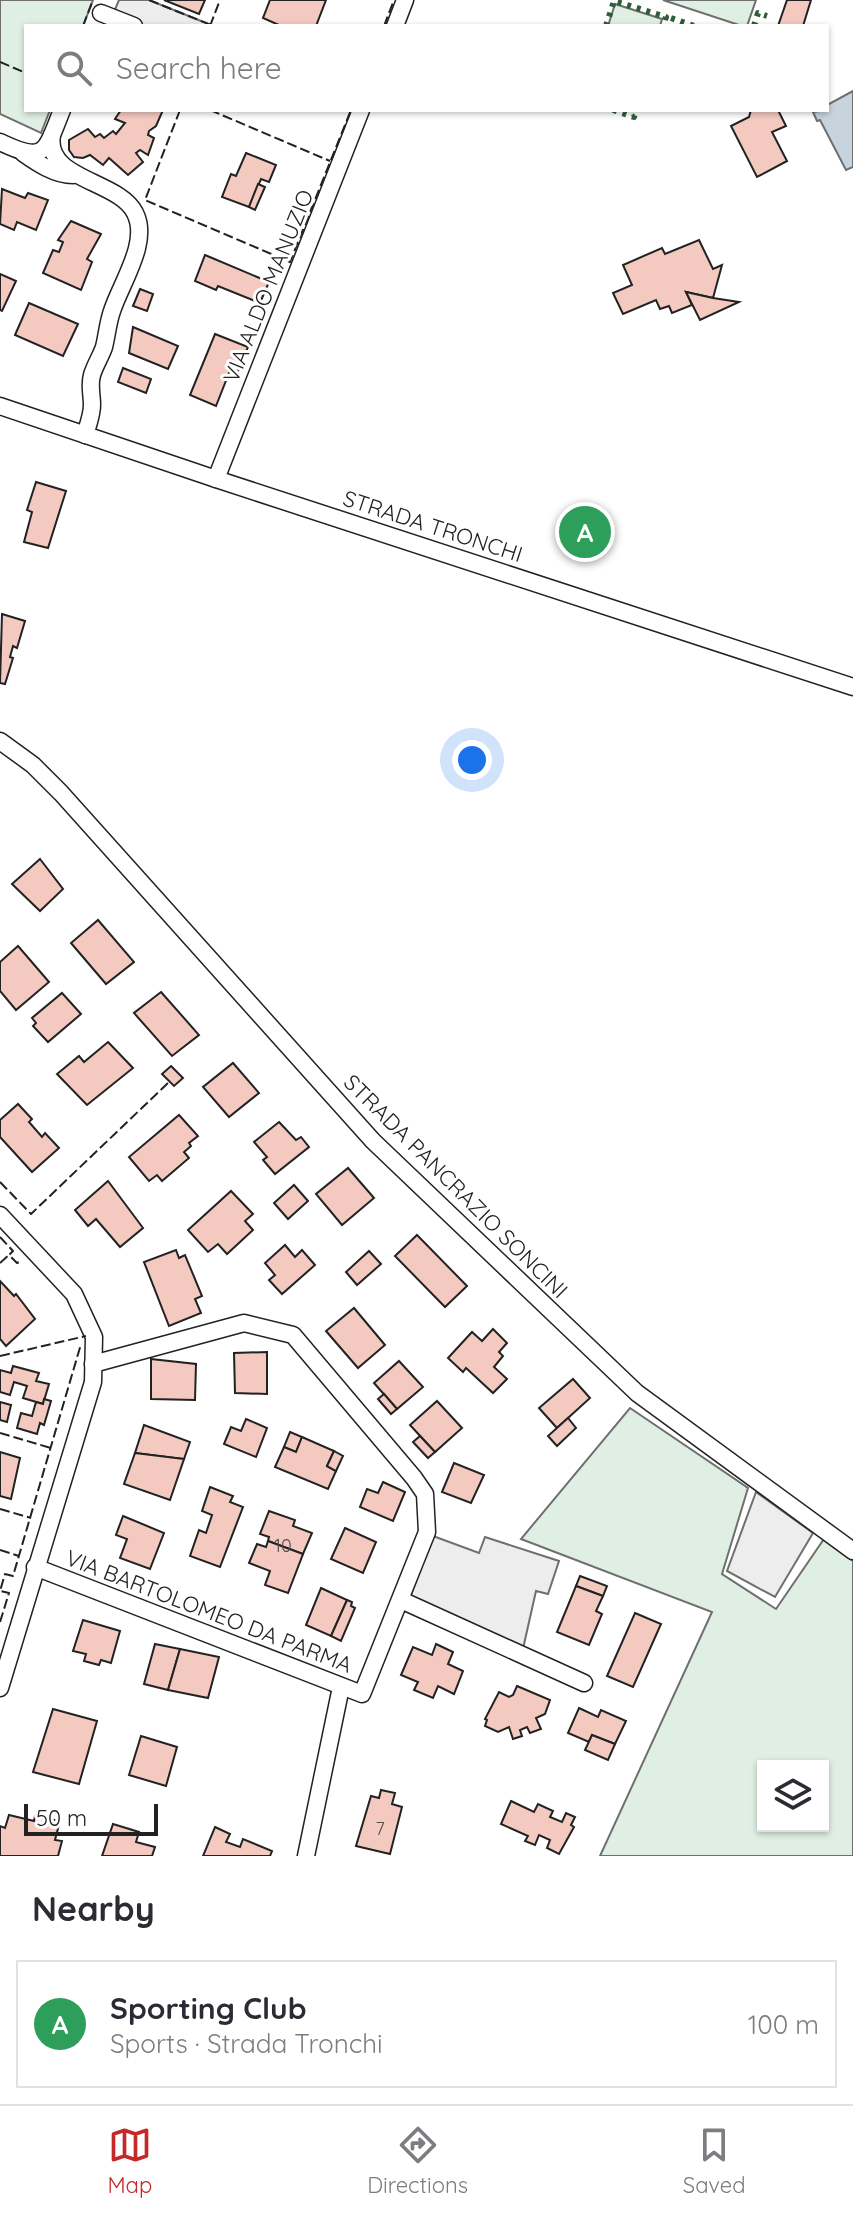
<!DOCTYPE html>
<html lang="en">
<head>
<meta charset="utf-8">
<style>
  body { margin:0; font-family:Quicksand,sans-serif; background:#f2f2f3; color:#2b2b33 }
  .controls { position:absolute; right:24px; bottom:24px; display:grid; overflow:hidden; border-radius:0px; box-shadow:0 2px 6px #0004 }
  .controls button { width:72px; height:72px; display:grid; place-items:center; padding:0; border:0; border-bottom:2px solid #e1e1e2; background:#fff; color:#2b2b33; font:40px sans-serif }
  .scale { position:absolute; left:24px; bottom:20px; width:134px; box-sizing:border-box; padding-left:8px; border:4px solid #222; border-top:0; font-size:22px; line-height:28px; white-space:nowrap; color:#222; -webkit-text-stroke:6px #fff; paint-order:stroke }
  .you { position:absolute; left:472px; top:760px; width:28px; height:28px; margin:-20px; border:6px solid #fff; border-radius:50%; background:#1a73e8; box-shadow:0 0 0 12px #1a73e833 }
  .badge { display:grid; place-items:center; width:52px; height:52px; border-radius:50%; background:#c62828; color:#fff; font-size:26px; font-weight:700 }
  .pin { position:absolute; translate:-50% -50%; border:4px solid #fff; box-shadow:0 2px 8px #0006 }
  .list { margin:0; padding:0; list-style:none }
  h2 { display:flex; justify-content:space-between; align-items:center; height:104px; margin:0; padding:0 32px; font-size:34px }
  h2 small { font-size:26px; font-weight:400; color:#7c7c81 }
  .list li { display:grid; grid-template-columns:52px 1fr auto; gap:24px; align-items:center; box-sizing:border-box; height:128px; margin:0 16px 16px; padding:0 16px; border:2px solid #e1e1e2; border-radius:0px }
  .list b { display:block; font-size:30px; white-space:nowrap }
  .list p { margin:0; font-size:26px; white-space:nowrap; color:#7c7c81 }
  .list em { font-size:26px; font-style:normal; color:#7c7c81 }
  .icon { flex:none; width:44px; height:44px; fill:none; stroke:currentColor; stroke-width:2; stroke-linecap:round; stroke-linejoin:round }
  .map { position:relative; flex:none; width:853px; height:1856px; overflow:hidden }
  .search { position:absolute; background:#fff; box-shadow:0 2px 6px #0004; left:24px; right:24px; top:24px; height:88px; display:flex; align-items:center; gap:20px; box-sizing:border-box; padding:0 28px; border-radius:0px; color:#7c7c81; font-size:30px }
  .sheet { height:248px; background:#fff }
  nav { display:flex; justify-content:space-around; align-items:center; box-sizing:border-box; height:112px; border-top:2px solid #e1e1e2; background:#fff; font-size:22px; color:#7c7c81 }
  nav a { display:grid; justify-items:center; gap:4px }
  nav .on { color:#c62828 }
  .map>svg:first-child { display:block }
</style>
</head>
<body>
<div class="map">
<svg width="853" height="1856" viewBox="0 0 853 1856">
  <rect width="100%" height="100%" fill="#fff"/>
  <g fill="#e0efe3" stroke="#6f6f6f" stroke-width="2" fill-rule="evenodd">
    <path d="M0 0H93L83 26H26V110H50L41 133 0 114Z"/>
    <path d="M663 0H756L747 26H742Z"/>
    <path d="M615 4 662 19 660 26H608Z"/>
    <path d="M630 1408 748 1488 722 1574 776 1609 824 1539 853 1561V1856H600L712 1612 521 1539ZM763 1766H823V1826H763Z"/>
  </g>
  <g fill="#ededed" stroke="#6f6f6f" stroke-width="2">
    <path d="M119 0H149L211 25 108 26Z"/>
    <path d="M756 1492 813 1533 775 1597 727 1571Z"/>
    <path d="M433 1536 479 1553 485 1537 559 1561 548 1594 536 1591 520 1662 405 1611Z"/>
  </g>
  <path fill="#c7d3dd" stroke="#6f6f6f" stroke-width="2" d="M853 91V167L846 170 820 120 817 121 813 112 827 110V105Z"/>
  <g fill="#f3c9c0" stroke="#222" stroke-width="2">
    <path d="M164 0H205L199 14Z"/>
    <path d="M270 0H326L316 26H281L263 18Z"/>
    <path d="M787 0H811L803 26H778Z"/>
    <path d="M121 110H163L156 126 149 131 148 135 154 138 148 155 140 150 136 153 143 162 128 175 109 158 103 165 90 155 83 158 74 157 69 150V140L88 129 95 137 100 134 104 138 113 131 116 134 125 123 115 119Z"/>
    <path d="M751 110H778L786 126 772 132 787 161 757 177 731 126 749 117Z"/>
    <path d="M246 153 276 165 269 182 261 179 249 207 222 197 231 174 236 176Z"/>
    <path d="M258 184 265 187 255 210 249 207Z"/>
    <path d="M2 189 25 198 28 193 48 200 36 230 17 222 14 230 0 224Z"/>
    <path d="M71 221 101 234 87 259 92 262 81 290 43 273 53 250 59 252 63 242 58 240Z"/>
    <path d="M699 240 713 269 722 265 713 298 686 292 692 305 672 313 669 306 660 309 656 300 623 314 613 293 632 285 623 265 662 248 665 254Z"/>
    <path d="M205 255 269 282 260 303 218 286 216 290 195 281Z"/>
    <path d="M0 274 16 281 2 311 0 310Z"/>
    <path d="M140 289 153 294 147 311 133 306Z"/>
    <path d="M686 292 713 298 739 302 700 320Z"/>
    <path d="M29 303 78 324 63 356 15 335Z"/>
    <path d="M133 327 178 346 168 369 129 353Z"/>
    <path d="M215 334 248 347 238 371 231 368 216 406 190 395Z"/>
    <path d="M123 368 151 379 146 393 118 382Z"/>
    <path d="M36 482 66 491 48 548 24 542 32 512 27 510Z"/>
    <path d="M2 614 25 621 17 648 13 646 10 657 13 658 5 684 0 683Z"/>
    <path d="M40 859 63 889 40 911 12 884Z"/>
    <path d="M98 920 134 962 106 984 71 943Z"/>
    <path d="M18 946 49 982 16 1010 0 991V962Z"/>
    <path d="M161 992 199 1035 172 1056 134 1013Z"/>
    <path d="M62 993 81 1014 48 1042 33 1026 36 1023 32 1018Z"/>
    <path d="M108 1042 133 1068 87 1105 57 1074 79 1056 84 1062Z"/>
    <path d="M233 1063 259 1093 229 1117 203 1087Z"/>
    <path d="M171 1066 183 1078 174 1086 162 1074Z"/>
    <path d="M18 1104 32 1119 29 1122 42 1137 45 1133 59 1148 32 1172 0 1137V1120Z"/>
    <path d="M179 1115 198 1136 189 1143 191 1146 184 1152 189 1158 162 1181 157 1175 149 1181 129 1157Z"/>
    <path d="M279 1122 296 1140 301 1137 309 1147 275 1174 263 1160 267 1157 254 1142Z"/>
    <path d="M348 1168 374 1198 342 1225 316 1194Z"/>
    <path d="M108 1181 143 1228 120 1247 96 1219 88 1226 75 1210Z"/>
    <path d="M294 1185 308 1201 288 1219 274 1203Z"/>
    <path d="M231 1191 253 1214 245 1221 253 1230 227 1254 218 1244 208 1252 188 1230Z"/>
    <path d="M417 1235 467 1286 445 1307 395 1256Z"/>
    <path d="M285 1245 295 1257 302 1250 315 1265 282 1294 269 1280 275 1275 265 1263Z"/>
    <path d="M176 1250 179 1258 185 1255 202 1296 195 1299 201 1313 169 1326 144 1262Z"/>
    <path d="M369 1251 381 1264 357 1285 346 1272Z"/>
    <path d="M0 1281 14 1296 16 1294 35 1319 6 1346 0 1339Z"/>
    <path d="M354 1308 385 1345 358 1368 326 1331Z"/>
    <path d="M493 1329 507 1343 499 1352 503 1356 494 1367 507 1379 493 1393 466 1368 463 1372 448 1358 472 1332 482 1341Z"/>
    <path d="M267 1352V1394L235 1393 234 1353Z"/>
    <path d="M151 1359 196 1364 195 1400 151 1399Z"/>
    <path d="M399 1361 423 1387 397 1409 374 1383Z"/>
    <path d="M13 1366 39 1373 36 1381 49 1384 43 1404 23 1398 27 1386 14 1382 10 1395 0 1392V1370L11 1373Z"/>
    <path d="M573 1379 590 1398 557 1428 539 1408Z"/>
    <path d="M384 1394 397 1409 391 1414 378 1399Z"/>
    <path d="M44 1399 51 1401 44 1425 40 1423 37 1434 17 1428 21 1413 32 1416 36 1402 43 1404Z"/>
    <path d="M437 1401 462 1428 435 1452 410 1425Z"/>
    <path d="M0 1402 11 1405 7 1422 0 1420Z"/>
    <path d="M568 1418 576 1428 557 1446 548 1436Z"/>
    <path d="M246 1419 267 1428 256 1457 224 1444 231 1427 241 1431Z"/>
    <path d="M144 1425 190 1442 184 1459 135 1453Z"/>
    <path d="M290 1432 302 1437 296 1452 284 1447Z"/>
    <path d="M420 1436 435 1452 428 1458 413 1442Z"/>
    <path d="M302 1437 334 1451 327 1466 336 1471 328 1489 275 1467 284 1447 296 1452Z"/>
    <path d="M334 1451 343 1456 336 1471 327 1466Z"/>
    <path d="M0 1452 20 1458 11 1499 0 1496Z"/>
    <path d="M135 1453 184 1459 170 1500 124 1484Z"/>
    <path d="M454 1463 484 1475 471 1503 442 1492Z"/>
    <path d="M383 1482 405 1492 393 1521 360 1507 367 1489 378 1493Z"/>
    <path d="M210 1487 233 1496 230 1502 243 1507 220 1567 190 1556 199 1530 206 1533 212 1515 202 1511Z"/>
    <path d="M269 1511 295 1520 293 1526 312 1533 303 1554 268 1541 269 1537 260 1534Z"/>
    <path d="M123 1516 164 1533 150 1569 120 1558 127 1539 116 1535Z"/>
    <path d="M345 1528 376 1542 363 1573 331 1559Z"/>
    <path d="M268 1541 303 1554 288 1593 265 1585 270 1571 249 1563 257 1544 266 1547Z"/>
    <path d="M580 1576 607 1586 603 1596 576 1586Z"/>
    <path d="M576 1586 603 1596 596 1611 602 1614 589 1645 557 1632Z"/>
    <path d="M321 1588 347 1600 331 1636 306 1625Z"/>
    <path d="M347 1600 352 1602 351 1606 355 1608 341 1641 331 1636Z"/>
    <path d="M635 1613 661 1624 633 1687 607 1676Z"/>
    <path d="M83 1620 120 1631 111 1663 101 1660 99 1665 84 1661 86 1654 73 1651Z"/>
    <path d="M155 1644 180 1649 168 1690 144 1684Z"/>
    <path d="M436 1644 453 1652 448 1664 463 1671 454 1694 438 1686 433 1698 414 1690 418 1682 401 1675 413 1647 432 1655Z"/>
    <path d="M180 1649 219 1657 208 1698 168 1690Z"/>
    <path d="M517 1686 550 1700 545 1714 536 1718 541 1729 530 1733 527 1727 520 1730 522 1736 513 1739 509 1727 498 1732 485 1726 487 1720 485 1719 499 1692 509 1697 513 1695Z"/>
    <path d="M579 1708 598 1717 601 1710 626 1721 615 1744 592 1735 589 1742 568 1733Z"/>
    <path d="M53 1709 97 1721 79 1784 33 1772Z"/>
    <path d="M592 1735 615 1744 608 1760 585 1750Z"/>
    <path d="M141 1736 177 1747 166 1786 129 1775Z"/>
    <path d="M381 1790 395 1793 392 1804 402 1807 390 1854 356 1846 371 1796 379 1798Z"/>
    <path d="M511 1801 534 1812 538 1804 553 1811 550 1817 562 1822 566 1813 575 1817 571 1825 574 1827 559 1854 547 1848 550 1840 539 1835 535 1845 525 1841 528 1836 501 1824Z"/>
    <path d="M9 1815 34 1821 35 1816 60 1821 55 1840 62 1841 58 1856H0V1826L5 1828Z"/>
    <path d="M113 1824 139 1832 136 1842 155 1847 152 1856H102Z"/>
    <path d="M215 1827 230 1834 226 1842 240 1847 243 1839 272 1851 270 1856H203Z"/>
  </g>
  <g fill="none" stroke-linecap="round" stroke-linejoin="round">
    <defs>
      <g id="minor">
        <path d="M101 13 134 26"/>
        <path d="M395 26 405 0"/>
        <path d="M52 135C44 180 119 180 135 213 150 242 121 283 112 311 108 322 107 335 104 347 101 356 95 365 92 375 89 385 92 394 92 405 92 415 88 425 85 435"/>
        <path d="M0 142C46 164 45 152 62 110"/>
        <path d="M23 153C37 163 55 175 73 175"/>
        <path d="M0 406 216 479 853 687"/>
        <path d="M216 479 361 110"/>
        <path d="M0 741 33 765 61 793 373 1141 637 1393 853 1551"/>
        <path d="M0 1215 74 1294 94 1337 93 1382 0 1688"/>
        <path d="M35 1567 362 1694 427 1532 425 1494 414 1478 293 1335 244 1323 93 1364"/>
        <path d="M401 1600 584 1683"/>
        <path d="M306 1856 341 1687"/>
      </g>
    </defs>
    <use href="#minor" stroke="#222" stroke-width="19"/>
    <use href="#minor" stroke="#fff" stroke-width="16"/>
    <g stroke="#2f5e38" stroke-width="6" stroke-dasharray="4 6" stroke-linecap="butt">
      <path d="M671 18 694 26"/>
      <path d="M606 26 614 1 666 17 663 26"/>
      <path d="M754 26 758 13 767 16"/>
      <path d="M613 110 634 117 636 110"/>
    </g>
    <g stroke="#222" stroke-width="2" stroke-dasharray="10 4" stroke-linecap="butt">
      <path d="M149 0 211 25"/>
      <path d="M83 26 93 0"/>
      <path d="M210 26 220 0"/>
      <path d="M384 26 394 0"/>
      <path d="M0 62 26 73"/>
      <path d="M180 110 145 200 290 262 351 110"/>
      <path d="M210 110 330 161"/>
      <path d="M0 1182 31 1214 168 1083"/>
      <path d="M0 1237 13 1251 9 1255 17 1263 22 1261"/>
      <path d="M0 1263 9 1255"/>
      <path d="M0 1356 86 1336"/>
      <path d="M0 1433 51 1448"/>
      <path d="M0 1509 31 1518"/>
      <path d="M0 1550 19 1556"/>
      <path d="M0 1622 9 1593 0 1591 5 1574 13 1576 81 1344"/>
    </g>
  </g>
  <g text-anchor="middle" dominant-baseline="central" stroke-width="6" stroke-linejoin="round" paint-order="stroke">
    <g font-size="18" fill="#564c4a">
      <text x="283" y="1545">10</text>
      <text x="380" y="1828">7</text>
    </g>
    <g font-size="22" fill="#222" stroke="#fff">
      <text transform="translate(268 286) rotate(-68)">VIA ALDO MANUZIO</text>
      <text transform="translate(433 526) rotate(18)">STRADA TRONCHI</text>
      <text transform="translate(456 1186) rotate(45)">STRADA PANCRAZIO SONCINI</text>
      <text transform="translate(209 1611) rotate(21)">VIA BARTOLOMEO DA PARMA</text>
    </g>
  </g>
</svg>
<div class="controls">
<button><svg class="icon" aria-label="layers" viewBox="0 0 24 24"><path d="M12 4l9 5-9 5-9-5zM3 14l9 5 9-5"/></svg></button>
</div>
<div class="scale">50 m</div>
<div class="you"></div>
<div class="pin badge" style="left:585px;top:532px;background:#2e9e5b">A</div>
<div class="search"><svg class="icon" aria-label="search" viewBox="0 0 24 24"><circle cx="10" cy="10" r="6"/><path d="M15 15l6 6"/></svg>Search here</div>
</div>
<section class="sheet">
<h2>Nearby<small></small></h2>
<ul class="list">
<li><span class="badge" style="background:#2e9e5b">A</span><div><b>Sporting Club</b><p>Sports · Strada Tronchi</p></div><em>100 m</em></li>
</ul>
</section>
<nav>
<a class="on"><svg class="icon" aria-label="map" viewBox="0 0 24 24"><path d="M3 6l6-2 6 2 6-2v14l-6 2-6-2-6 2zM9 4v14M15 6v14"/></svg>Map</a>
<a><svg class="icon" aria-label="directions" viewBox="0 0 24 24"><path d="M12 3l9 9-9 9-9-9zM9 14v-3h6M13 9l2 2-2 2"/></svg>Directions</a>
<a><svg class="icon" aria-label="saved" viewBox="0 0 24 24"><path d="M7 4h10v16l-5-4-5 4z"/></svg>Saved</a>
</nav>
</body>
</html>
